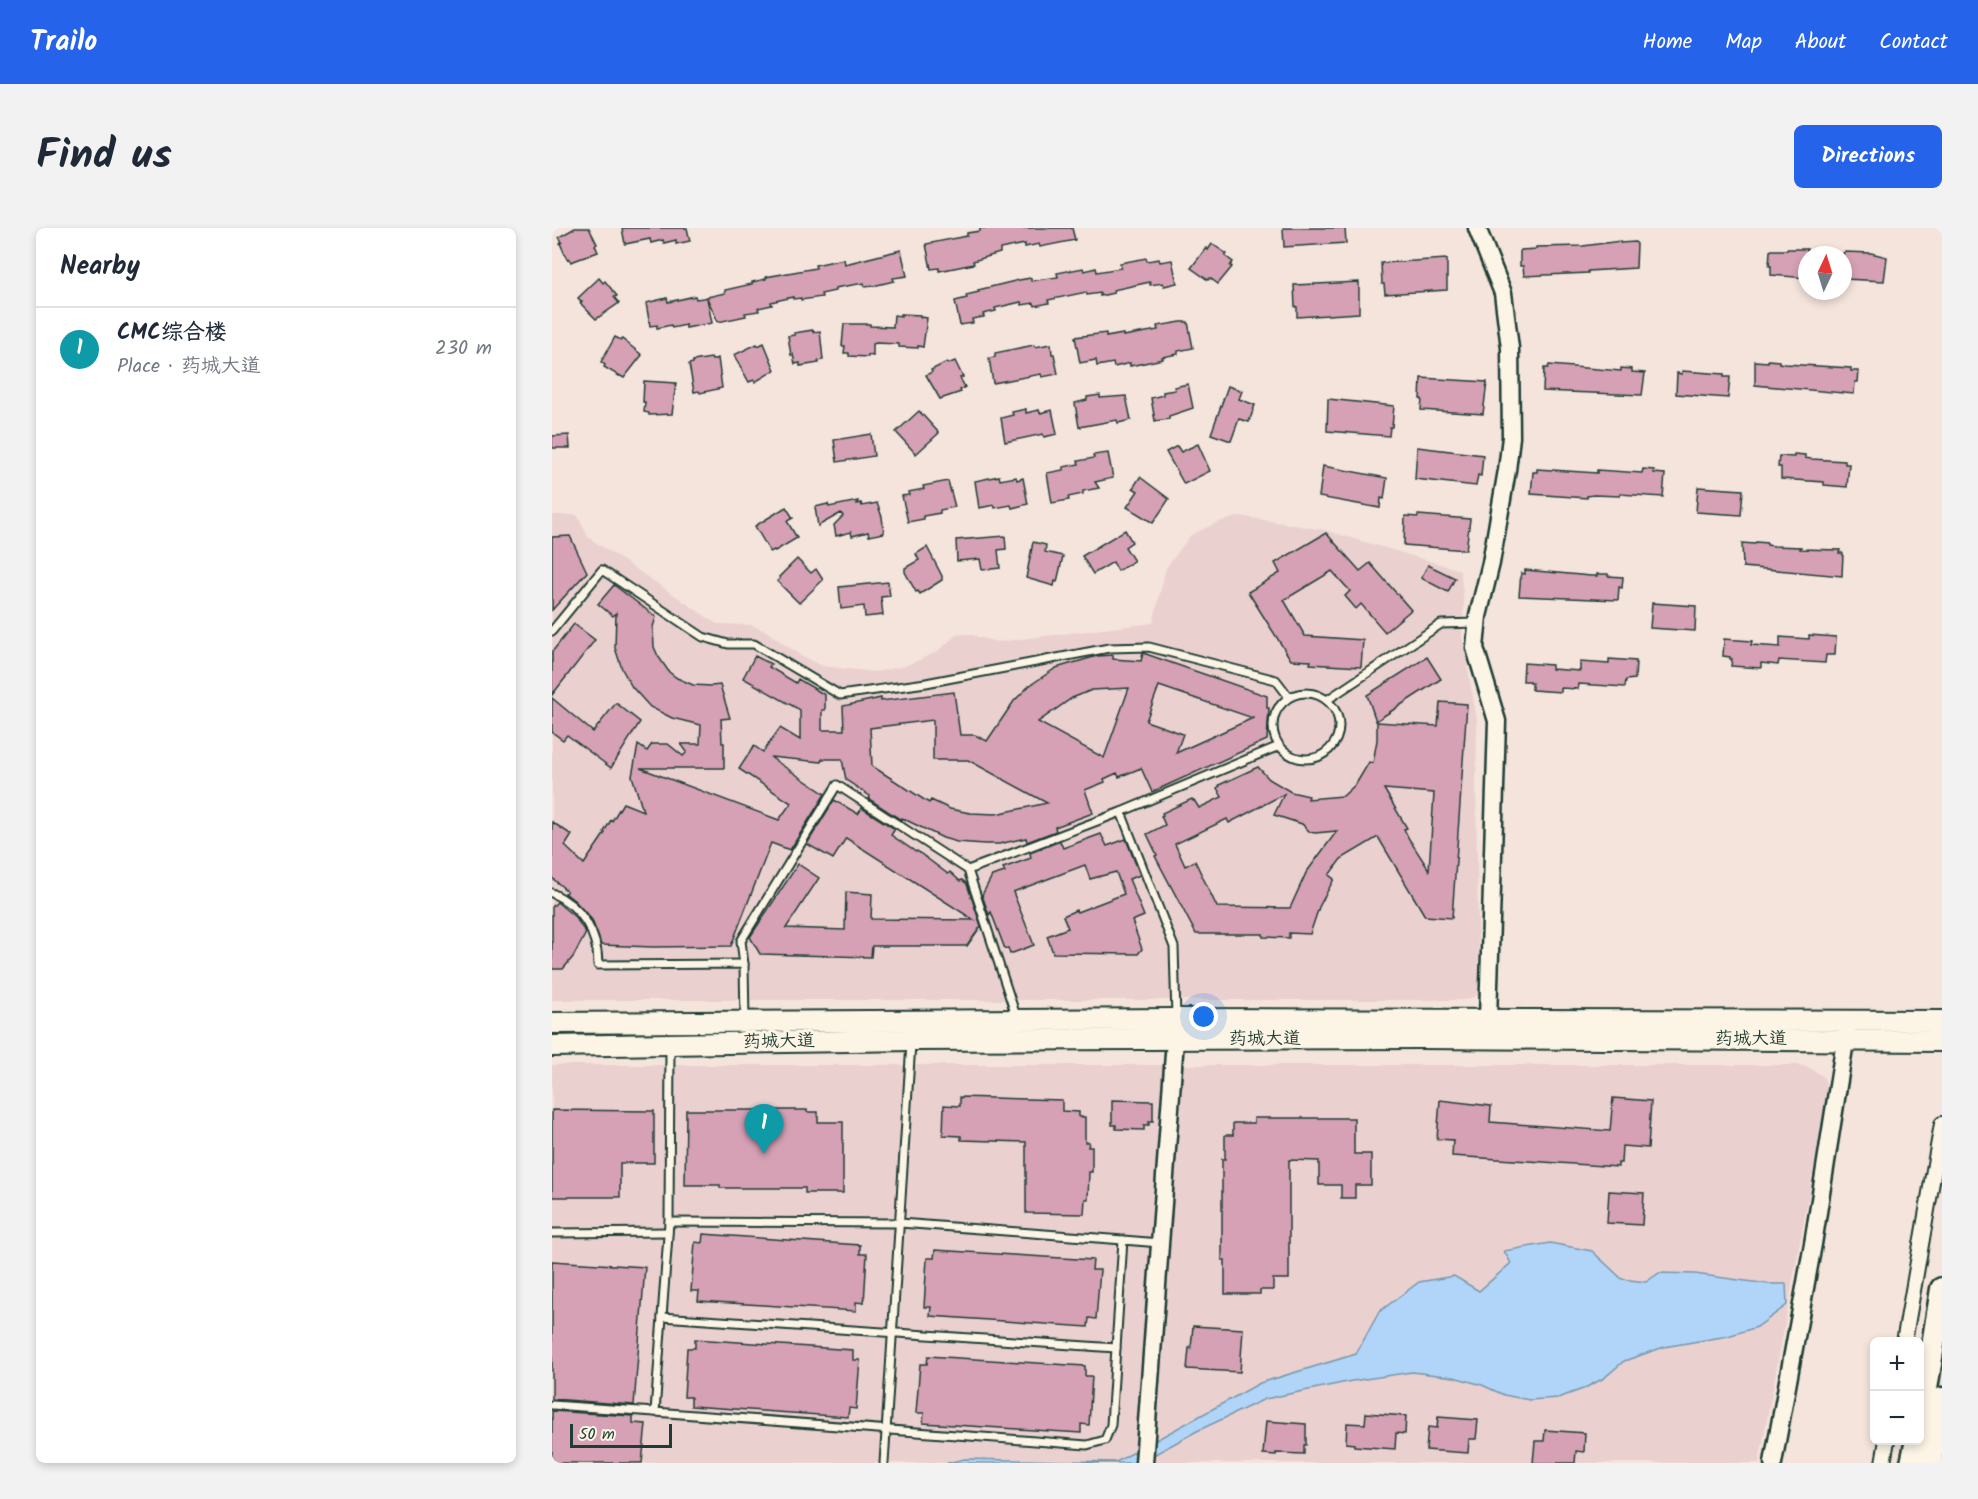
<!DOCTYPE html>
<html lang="en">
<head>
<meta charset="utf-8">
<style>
  body { margin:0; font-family:Kalam,"LXGW WenKai TC",sans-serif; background:#f2f2f3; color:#1f2937 }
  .controls { position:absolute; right:18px; bottom:18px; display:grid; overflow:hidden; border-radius:9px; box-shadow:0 3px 9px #0003 }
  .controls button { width:54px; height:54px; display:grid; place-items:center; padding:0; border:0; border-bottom:2px solid #e0e1e3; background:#fff; color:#1f2937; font:30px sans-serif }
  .compass { position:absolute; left:1246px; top:18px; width:54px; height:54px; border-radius:50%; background:#fff; box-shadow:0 3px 9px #0003; rotate:4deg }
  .scale { position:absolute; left:18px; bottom:15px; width:102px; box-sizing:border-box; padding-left:6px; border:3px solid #1f3d34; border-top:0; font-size:16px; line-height:21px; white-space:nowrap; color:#1f3d34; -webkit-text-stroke:4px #fcf5e5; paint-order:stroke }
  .you { position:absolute; left:652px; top:789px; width:21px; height:21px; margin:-15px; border:4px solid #fff; border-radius:50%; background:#1a73e8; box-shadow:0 0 0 9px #1a73e833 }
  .badge { display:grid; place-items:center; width:39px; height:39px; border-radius:50%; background:#2563eb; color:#fff; font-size:20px; font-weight:700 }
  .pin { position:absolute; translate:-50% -50px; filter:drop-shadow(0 2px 3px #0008) }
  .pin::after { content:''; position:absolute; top:32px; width:21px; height:18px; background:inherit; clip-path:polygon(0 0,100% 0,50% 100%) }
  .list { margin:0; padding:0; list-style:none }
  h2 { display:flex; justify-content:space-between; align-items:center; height:78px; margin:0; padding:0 24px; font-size:26px }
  h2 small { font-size:20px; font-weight:400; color:#747a83 }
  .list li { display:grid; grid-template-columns:39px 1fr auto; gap:18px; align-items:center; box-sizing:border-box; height:84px; padding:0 24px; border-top:2px solid #e0e1e3 }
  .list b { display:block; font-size:22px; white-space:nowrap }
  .list p { margin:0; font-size:20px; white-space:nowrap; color:#747a83 }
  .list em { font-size:20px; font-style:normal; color:#747a83 }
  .map { position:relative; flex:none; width:1390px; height:1235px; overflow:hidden; border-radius:9px }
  header { display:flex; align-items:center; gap:36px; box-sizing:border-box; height:84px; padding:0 30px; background:#2563eb; color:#fff }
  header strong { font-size:28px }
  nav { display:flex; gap:33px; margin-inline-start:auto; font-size:21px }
  .intro { display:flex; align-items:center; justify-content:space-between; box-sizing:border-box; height:144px; padding:0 36px }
  h1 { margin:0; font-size:42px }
  .button { padding:15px 27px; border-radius:9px; background:#2563eb; color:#fff; font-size:21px; font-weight:700 }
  main { display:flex; gap:36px; padding:0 36px }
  aside { flex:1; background:#fff; border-radius:9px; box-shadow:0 3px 9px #0003 }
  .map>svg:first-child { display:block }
</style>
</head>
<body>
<header>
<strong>Trailo</strong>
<nav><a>Home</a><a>Map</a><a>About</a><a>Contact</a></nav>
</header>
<div class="intro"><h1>Find us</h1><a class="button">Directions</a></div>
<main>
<aside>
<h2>Nearby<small></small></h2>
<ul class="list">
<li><span class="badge" style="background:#0f9aa8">1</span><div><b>CMC综合楼</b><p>Place · 药城大道</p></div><em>230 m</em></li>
</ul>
</aside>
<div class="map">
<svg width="1390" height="1235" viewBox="0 0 1390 1235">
  <rect width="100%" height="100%" fill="#f4e4db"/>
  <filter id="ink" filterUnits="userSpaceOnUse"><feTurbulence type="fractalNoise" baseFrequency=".0167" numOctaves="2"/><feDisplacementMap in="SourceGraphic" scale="12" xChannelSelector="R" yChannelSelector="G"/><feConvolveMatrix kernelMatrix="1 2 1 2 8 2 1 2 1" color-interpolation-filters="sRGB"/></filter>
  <g filter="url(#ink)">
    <g fill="#ebd0d0">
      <path d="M0 287H25L36 309 165 396 199 397 214 403 249 428 270 438 323 444 353 438 385 424 404 407 416 406 445 414 601 395 614 340 639 307 664 295 689 288 772 302 908 342 912 375 910 407 925 493 924 557 927 767 913 772H0Z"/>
      <path d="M0 837H1246L1258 840 1270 848 1273 852 1276 864 1207 1235H0Z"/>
    </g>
    <path fill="#b0d5f9" stroke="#7698aa" stroke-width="1.5" d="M998 1015 1040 1023 1070 1051 1094 1054 1107 1045 1143 1046 1216 1056H1234L1235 1077 1205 1099 1176 1108 1112 1119 1072 1133 1052 1150 1031 1161 1006 1170 977 1172 952 1167 930 1157 902 1149 860 1144 800 1153 713 1171 645 1203 587 1235H395L413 1231 564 1234 708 1155 804 1126 827 1084 867 1054 902 1048 927 1063 959 1035 952 1023Z"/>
    <g fill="#d6a0b5" stroke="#1f3d34" stroke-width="1.5" fill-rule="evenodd">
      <path d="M23 0H37L45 16 43 17 46 24 19 34 17 30 15 31 8 15 10 14 7 9Z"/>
      <path d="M70 0H135L138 13 124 16V12L112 15 111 12 99 15 98 11 73 16Z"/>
      <path d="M428 0H520L523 12 488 19 487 16 473 19V16L448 21V25L421 33 422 36 387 43V40L379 41 374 16 415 8V5L428 3Z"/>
      <path d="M731 0H793L794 15 732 19Z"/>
      <path d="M1068 13V15L1083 14 1085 16 1084 40 1036 43V45L972 48 971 38H968V24L969 22 984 21V19L1031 18Z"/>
      <path d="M660 16 675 26 673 28 681 34 678 38 680 39 666 56 658 50 656 52 639 40 654 20 656 22Z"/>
      <path d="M1235 21H1255V50L1219 47V38H1217L1218 23 1220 22H1235Z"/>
      <path d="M349 22 355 48 341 50 342 53 321 58 313 59 312 55 283 60V63L269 66 270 69 249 72V70L241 71V69L219 74 220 77 206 80 207 83 193 85 194 88 166 94 155 70 160 95 134 100V97L120 100 119 97 105 100V97L98 98 94 75 115 70 116 74 143 68 144 71 151 70 173 65V62L200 56V54L214 51V49L264 40 263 37 292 31 293 36Z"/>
      <path d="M1293 24 1319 25 1335 29 1332 53 1292 51 1291 25Z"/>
      <path d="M594 30 595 33 607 31 608 34 620 32 625 55 612 58 611 55 598 57V54L561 62 562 65 548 68V65L535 67 534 64 496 72 497 75 483 78 482 75 470 77 469 74 443 80 444 83 431 86 432 89 420 91 421 95 408 97 403 73 415 70 414 67 427 64 426 62 467 52 479 50V53L506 49 505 45 531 40 532 43 544 40 545 44 569 40 568 35Z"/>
      <path d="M895 31V62L833 66 832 56H830L829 35Z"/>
      <path d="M47 50 51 55 53 53 65 68 62 69 67 75 44 91 28 75 30 74 26 70Z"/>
      <path d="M807 54V85L745 89V79H743L742 57Z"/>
      <path d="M349 86 368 87V89L375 90 371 119 366 118V120L347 119V116L324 115 321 116V128L316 127V129L297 128V125H292L293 118H290L292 96H318V98L341 99 342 87 349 88Z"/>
      <path d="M629 94H636L641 120 626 123V126L610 129 611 131 578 138V135L562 139 561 135 545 138 544 132 528 135 523 109 554 105V109L571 106V108L606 102 605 98Z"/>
      <path d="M261 102V104L268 103 271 132 266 133 267 135 248 138V135L243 136 241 126 239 127 236 108 243 107 242 105Z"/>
      <path d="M63 109 69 112 70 111 90 127 72 150 67 147V148L52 139 53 137 49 134Z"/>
      <path d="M212 115 223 142 203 154 202 152 197 154 182 127 205 116 206 118Z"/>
      <path d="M499 116 500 126H502L506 146 490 149 489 146 441 155 437 130 443 129V125L482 117 483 119Z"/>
      <path d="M159 130 160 132 166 130 170 160 148 165 147 163 142 164 137 136 141 135V133Z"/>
      <path d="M1216 132 1227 133V135L1233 136 1299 140V143H1307L1306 154H1303L1302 166 1203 157V133L1216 134Z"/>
      <path d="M403 133 411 149 408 150 413 159 408 162 409 164 388 171 374 147 380 144 379 142 395 134 396 136Z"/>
      <path d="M997 137 1069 143V140L1080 141V144L1093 145 1090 167 991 163 992 140H996Z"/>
      <path d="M1130 143 1172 146V149H1178L1176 170 1124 166 1125 145 1130 146Z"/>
      <path d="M869 150 935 154 931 186 869 182 870 171H868Z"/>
      <path d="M92 153 124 155 120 186 97 187V185L92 184 93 174H91Z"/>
      <path d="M636 156 641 180 617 188V191L603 193 599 170 611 167V164L623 162 622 159Z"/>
      <path d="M676 158 690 163 687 171 703 177 697 194 687 191 679 213 659 206Z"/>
      <path d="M548 167V170L574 168 579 192 566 195 565 192 527 199 523 175 535 172V169Z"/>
      <path d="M776 171 842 178 840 199H838L837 208 775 203Z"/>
      <path d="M474 181V185L487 182 488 185 500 182 505 206 492 209 491 206 453 214 449 190 461 187 460 184Z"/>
      <path d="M367 183 387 205 364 226 344 204Z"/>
      <path d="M319 206 322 228 285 234 282 212Z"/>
      <path d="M17 207 18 220H0V208Z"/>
      <path d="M646 216 658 243 632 256 614 224 625 218 629 224Z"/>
      <path d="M865 219 931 227 929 248 926 247 924 258 863 251Z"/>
      <path d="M556 225 561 250 543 254 547 260 531 263V266L516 269 517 272 500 275 495 245 511 242V239L527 236 526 233 542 230 541 227Z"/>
      <path d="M1242 226 1253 227V230L1259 231 1293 233V236H1297L1295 259 1272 257V254L1229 251V239H1226L1227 228 1242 229Z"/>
      <path d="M771 238 835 250 832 271 829 270 828 280 767 269Z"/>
      <path d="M985 241 1045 245V242L1090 245 1091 241 1102 242V245L1113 246 1111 269 1068 266V268L1042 267 1035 268V270L979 266 981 244H985Z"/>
      <path d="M447 248 448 252 464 249 465 252 471 250 476 276 460 280 459 277 443 280 442 277 427 280 423 253Z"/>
      <path d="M588 249 617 271 601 295 575 279 586 263 581 260Z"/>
      <path d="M396 253 403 279 388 282V285L371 288 372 291 356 294 350 268 357 267 356 264 372 261 371 258Z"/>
      <path d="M1146 259 1191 262 1189 287 1144 284Z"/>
      <path d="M306 273 305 276 309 275 310 278 325 275 330 289 332 305 317 308 316 304 300 308 299 304 284 308 282 297 291 288 289 285 266 298 263 279 276 276 277 279Z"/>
      <path d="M234 279 241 290 235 293 245 310 223 323 222 322 218 324 203 298Z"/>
      <path d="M866 287 918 291 914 322 852 317 853 288 866 289Z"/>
      <path d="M573 302 580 314 573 319 582 333 566 343 561 334 541 346 530 328Z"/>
      <path d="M774 305 808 343 818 335 859 382 833 404 809 376 804 381 793 368 798 363 780 343 732 372 753 408 811 412 809 439 758 436 759 433 739 432 696 364 728 345 723 335Z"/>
      <path d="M18 308 35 344 0 382V309Z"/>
      <path d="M453 308 454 321 446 322 448 340 430 342 428 331 405 333 404 312Z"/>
      <path d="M481 314 494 317 493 324 511 328 505 354 503 353 502 358 474 350Z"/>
      <path d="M1204 314 1215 315V317L1222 318 1249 319 1248 321 1288 322 1287 325H1291L1290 348 1191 339 1190 315 1203 316Z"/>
      <path d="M375 319 390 348V352L368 366 366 363 364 364 353 344V340L367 332 364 326Z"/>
      <path d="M245 331 259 345 264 341 271 352 247 375 225 353 228 351 227 349Z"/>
      <path d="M876 337 903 350 896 364 869 350Z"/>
      <path d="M973 342 1039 348H1045V346H1056V348L1071 349 1070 360 1067 359 1066 372 967 368 969 345 973 346Z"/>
      <path d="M336 354 338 368 329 369 331 387 313 389 312 378 289 381 287 359Z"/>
      <path d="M62 357 104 389 101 399 102 419 106 428 117 444 125 450 141 457 159 458 168 457 178 490 169 491 170 515H172V540H88L227 592 239 575 187 541 202 518 211 524 228 500 248 512V482L191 450 203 428 219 436 217 439 244 455 246 451 273 467V482H270V502H292L291 478 329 470V473L402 464 408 507H423L435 513 462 473 477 458 504 440 545 428 561 427V431L589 433 591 425 715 468V480H717L715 512 600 564 589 540 567 549 565 545 552 551 553 554 533 562 541 585 503 599 504 603 475 614 474 610 447 616H433L405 614 391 610 350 590 349 592 317 571 318 568 294 552 290 531H270L269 534 218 529 273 566 238 622 219 615 179 718 101 719 49 717 40 692 23 673 13 665 15 663 0 650V594L20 607 13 618 32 636 53 605 52 604 59 592 60 593 71 575 91 583 80 548 86 517 95 523 100 516H116L131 528 135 524 129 516H148L149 497 120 490 98 479 80 459 70 441 63 420 64 385 61 388 46 376ZM607 458 701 490 624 525 631 506 594 493ZM577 460 552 530 486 494 520 470 540 462ZM381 492V532H416L495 575 444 586 418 585 398 581 379 572 377 575 320 538 318 500Z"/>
      <path d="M1100 375 1144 378 1143 403 1098 400Z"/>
      <path d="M22 396 43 412 0 467V424Z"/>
      <path d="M1257 407 1284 409 1283 427H1274L1273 435 1227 432 1226 437 1209 435V440L1179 438 1180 431H1178V429L1171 428 1172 411 1200 413 1199 417 1228 419V409L1257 411Z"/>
      <path d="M875 429 889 451 824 493 815 467Z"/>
      <path d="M1057 431 1084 433 1083 451 1074 452 1073 459 1027 456 1026 461 1009 460V464L980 462V455H978V453H971L972 435 1000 437V441L1028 443V434L1057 436Z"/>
      <path d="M0 470 41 504 64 475 88 494 59 540 15 507 11 512 0 504Z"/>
      <path d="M888 474 915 476 900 690 873 688 826 609 789 631 777 647 782 651 767 679 758 706 737 705V710L711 709V706H644L603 628 605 627 595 606 613 597 609 588 611 587 610 585 640 571 641 573 642 572 647 580 670 569 665 560 668 558 667 557 706 539 717 551 739 564 757 568 756 571 791 568 804 556 817 534 821 535 825 512V494L886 498ZM832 561 882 565 877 642 857 611 852 601 855 600ZM732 566 722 587 750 596 758 604 763 605 785 603 754 645 738 680 665 679 643 633 633 638 623 616 675 591 677 595Z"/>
      <path d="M282 572 306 586 310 580 343 601 339 607 364 624 365 623 396 646 398 644 408 653 410 652 415 656 429 698 415 718H320L319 729 208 726 198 709 246 636 267 650 234 700 293 702 294 664 320 666 319 691 422 692 294 610 281 631 255 616Z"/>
      <path d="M549 606 555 618 574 611 588 647 577 651 592 688 580 693 590 721 586 726 501 725 495 708 516 700 511 688 524 682 525 684 572 666 564 644 538 651 533 637 461 664 482 717 458 726 456 720 453 721 439 684 437 687 430 667 440 648 453 644 451 640 479 630 478 625 508 613 511 620Z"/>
      <path d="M5 674 23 689 34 705 21 729 11 741H0V679Z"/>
      <path d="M408 869 510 872V883L527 884V889H533V914H537L536 919H540V944H537L536 971H533L532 986 474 985V914L409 912V908L391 907 392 877 408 878Z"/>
      <path d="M1061 870 1099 873 1096 920 1070 918 1069 935H1066V939L900 928 901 912 885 911 888 872 939 878 938 894 1058 903Z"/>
      <path d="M560 872 601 873V893H597V897H592V902L564 901V897H560Z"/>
      <path d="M0 882 102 883V935H68V969H0Z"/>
      <path d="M134 882H255V884H266V894H291V965H253V960H168V957H133Z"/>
      <path d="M702 890H802V926H819V957H803V970H789V957H767V933L737 932V1051H721V1062H708V1066H673V1032H670V931H673V907H681V895H702Z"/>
      <path d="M1057 963 1092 965 1090 997 1055 995Z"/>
      <path d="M151 1006 308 1017V1026H315L312 1075 304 1074V1083L146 1073 147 1063H139L143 1014 150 1015Z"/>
      <path d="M383 1022 541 1032 540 1042H548L544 1091 537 1090 536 1099 378 1088 379 1079H372L375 1030H382Z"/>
      <path d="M0 1033 93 1039 82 1177 0 1171Z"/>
      <path d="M641 1098 691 1101 688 1144 635 1141 637 1120H639Z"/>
      <path d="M143 1111 301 1122V1132H308L304 1181 297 1180 296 1189 139 1178V1169H132L135 1120H143Z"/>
      <path d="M376 1128 533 1138V1148H540L537 1197 529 1196V1205L371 1195 372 1185H364L368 1136H375Z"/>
      <path d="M0 1183 81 1188V1195L94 1196 90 1235H0Z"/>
      <path d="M814 1185 854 1188 853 1206 844 1205 843 1221 802 1218V1216L794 1215 795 1195 813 1196Z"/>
      <path d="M886 1189 926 1192 924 1211H917L916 1225 874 1222 876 1199 885 1200Z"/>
      <path d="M714 1193 754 1196V1217H752V1226L724 1225V1227L711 1226Z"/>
      <path d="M993 1202 1033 1205 1032 1224 1024 1223 1023 1235H981L983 1213H992Z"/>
    </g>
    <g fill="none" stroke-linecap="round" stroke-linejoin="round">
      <defs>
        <g id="service">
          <path d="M0 403 50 342 151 409 176 416H202L288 467 374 455 557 420 597 419 724 452 737 469"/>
          <circle cx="754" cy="498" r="33"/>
          <path d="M775 472 889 396 924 395"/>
          <path d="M569 584 622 719 624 790"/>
          <path d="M416 642 569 584 727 518"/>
          <path d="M0 665C29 678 46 704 46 737L192 736 193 793"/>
          <path d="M192 736 189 713 285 557 416 642 464 788"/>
          <path d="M118 819 117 994 103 1184 535 1217 553 1212 559 1197 571 1012 608 1015"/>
          <path d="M117 994 348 995 571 1012"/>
          <path d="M0 1005 116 1004"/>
          <path d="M110 1089 564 1120"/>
          <path d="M0 1177 103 1184"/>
          <path d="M332 1235 359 815"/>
        </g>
        <g id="minor">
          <path d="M1352 1114 1390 896"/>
          <path d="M1331 1235 1335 1212"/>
        </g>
        <g id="tertiary">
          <path d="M925 0 951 65 958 120 959 209 955 242 939 335 926 388 923 420 945 493 936 791"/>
          <path d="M592 1235 624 798"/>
          <path d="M1221 1235 1261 1016 1295 801"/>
        </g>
        <g id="secondary">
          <path d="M0 795 624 791 1390 793"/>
          <path d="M0 818 360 812 868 810 1390 813"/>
        </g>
        <g id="trunk">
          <path d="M1368 1198 1390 1061"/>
          <path d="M1360 1235 1365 1212"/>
          <path d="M1378 1235 1390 1171"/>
        </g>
      </defs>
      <use href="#service" stroke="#1f3d34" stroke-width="11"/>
      <use href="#minor" stroke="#1f3d34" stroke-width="18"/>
      <use href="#tertiary" stroke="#1f3d34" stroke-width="21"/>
      <use href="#secondary" stroke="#1f3d34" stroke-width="24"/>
      <use href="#trunk" stroke="#1f3d34" stroke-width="27"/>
      <use href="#service" stroke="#fcf5e5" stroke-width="7"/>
      <use href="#minor" stroke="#fcf5e5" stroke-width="14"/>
      <use href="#tertiary" stroke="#fcf5e5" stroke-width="16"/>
      <use href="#secondary" stroke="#fcf5e5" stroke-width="20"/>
      <use href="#trunk" stroke="#fcf5e5" stroke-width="22"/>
    </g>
  </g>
  <g text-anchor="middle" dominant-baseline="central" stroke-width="6" stroke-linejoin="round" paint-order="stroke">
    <g font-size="18" fill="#1f3d34" stroke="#fcf5e5">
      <text x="713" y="811">药城大道</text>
      <text x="1199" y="811">药城大道</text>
      <text transform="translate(227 814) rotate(-1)">药城大道</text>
    </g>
  </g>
</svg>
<div class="controls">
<button>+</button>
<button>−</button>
</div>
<svg class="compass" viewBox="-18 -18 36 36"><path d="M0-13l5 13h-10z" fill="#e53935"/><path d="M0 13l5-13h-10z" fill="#747a83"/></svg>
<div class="scale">50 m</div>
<div class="you"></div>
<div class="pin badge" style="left:212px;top:926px;background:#0f9aa8">1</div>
</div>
</main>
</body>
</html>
